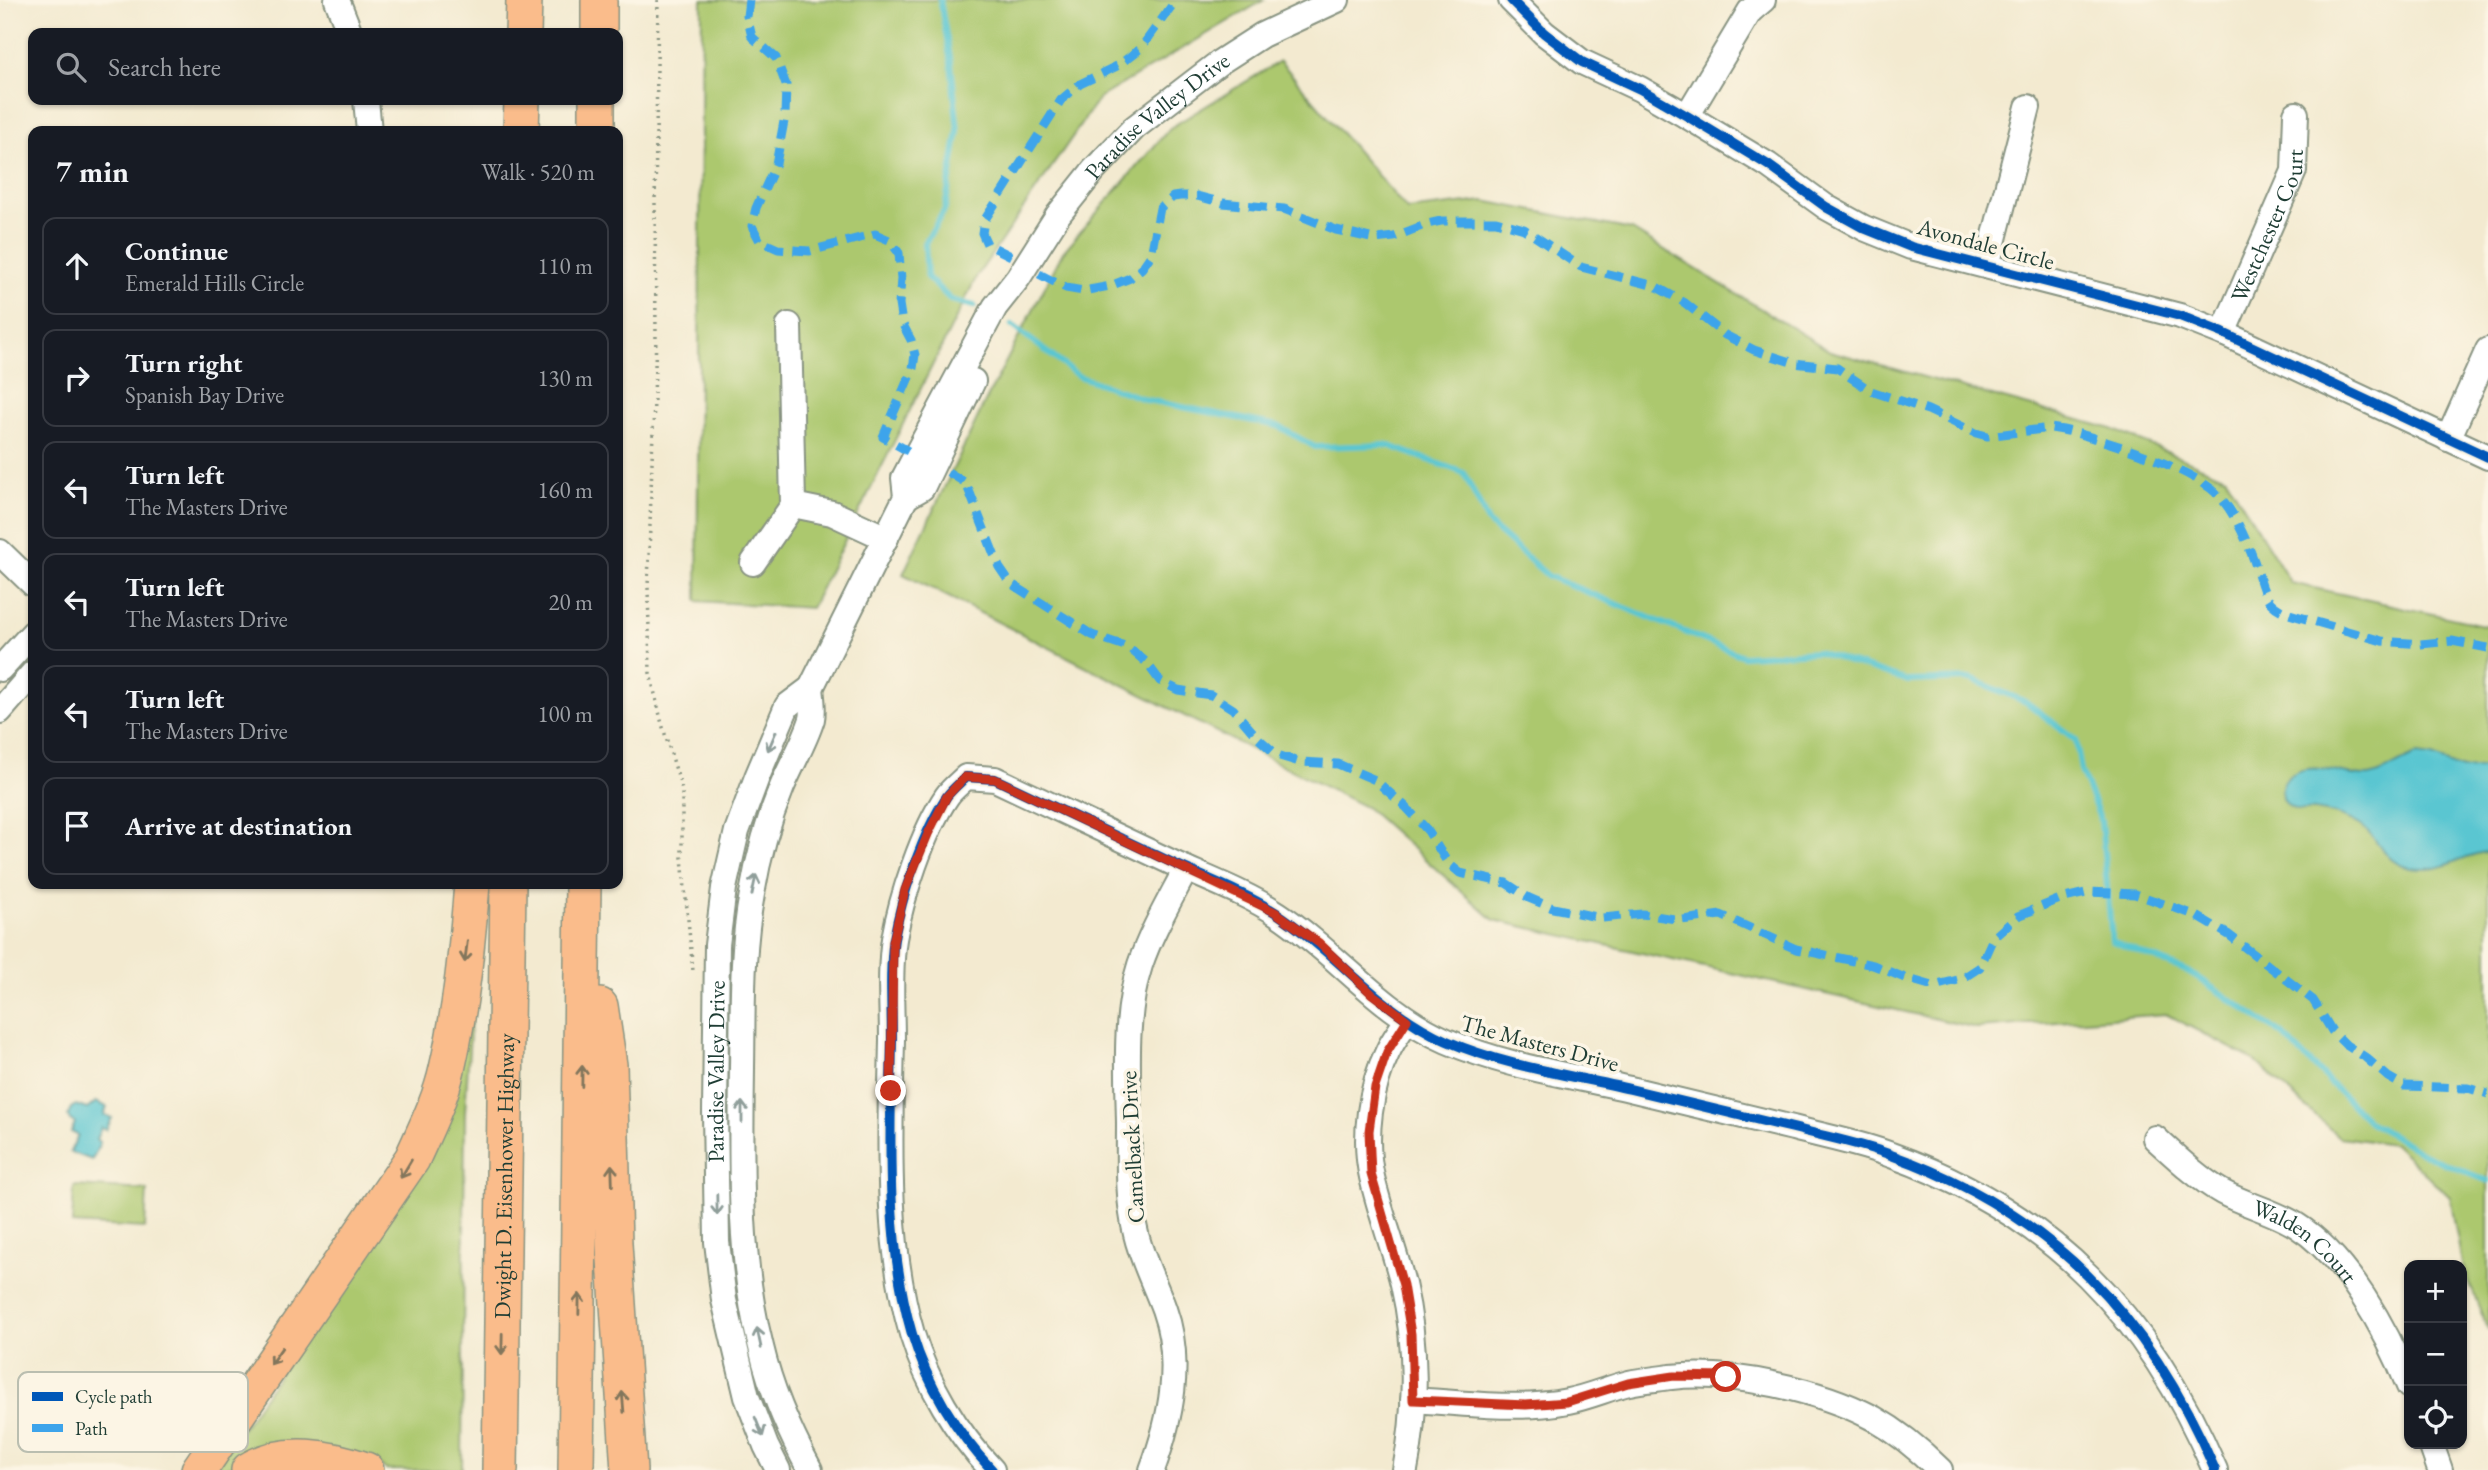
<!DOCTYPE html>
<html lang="en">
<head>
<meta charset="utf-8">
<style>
  body { margin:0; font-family:"EB Garamond",serif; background:#242831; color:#f1f3f6 }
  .controls { position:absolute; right:21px; bottom:21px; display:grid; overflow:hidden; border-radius:14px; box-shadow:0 2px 5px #0004 }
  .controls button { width:63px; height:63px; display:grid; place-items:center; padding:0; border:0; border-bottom:2px solid #363941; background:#171b24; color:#f1f3f6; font:35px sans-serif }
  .stop { position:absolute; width:21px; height:21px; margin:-16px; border:5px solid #c8321e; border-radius:50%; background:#fff }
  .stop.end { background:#c8321e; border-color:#fff; box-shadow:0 2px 7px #0008 }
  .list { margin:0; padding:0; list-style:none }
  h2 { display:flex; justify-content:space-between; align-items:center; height:91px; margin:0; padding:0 28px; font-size:30px }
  h2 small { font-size:23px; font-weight:400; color:#9ea1a6 }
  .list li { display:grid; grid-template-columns:46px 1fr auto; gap:21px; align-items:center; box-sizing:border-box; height:98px; margin:0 14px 14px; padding:0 14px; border:2px solid #363941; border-radius:14px }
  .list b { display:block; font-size:26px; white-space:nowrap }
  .list p { margin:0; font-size:23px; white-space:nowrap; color:#9ea1a6 }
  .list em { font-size:23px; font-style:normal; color:#9ea1a6 }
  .icon { flex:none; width:38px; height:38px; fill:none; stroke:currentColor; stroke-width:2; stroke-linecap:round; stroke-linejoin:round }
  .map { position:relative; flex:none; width:2488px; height:1470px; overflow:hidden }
  .search { position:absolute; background:#171b24; box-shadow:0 2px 5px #0004; left:28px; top:28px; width:595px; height:77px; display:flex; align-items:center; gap:18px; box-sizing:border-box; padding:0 24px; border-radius:14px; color:#9ea1a6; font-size:26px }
  .panel { position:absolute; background:#171b24; box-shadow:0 2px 5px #0004; left:28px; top:126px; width:595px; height:763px; border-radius:14px }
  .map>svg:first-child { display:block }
</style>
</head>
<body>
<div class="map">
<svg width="2488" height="1470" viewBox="0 0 2488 1470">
  <rect width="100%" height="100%" fill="#fcf5e5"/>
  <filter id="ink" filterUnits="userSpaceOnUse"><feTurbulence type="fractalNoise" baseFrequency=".0143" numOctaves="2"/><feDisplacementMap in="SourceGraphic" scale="14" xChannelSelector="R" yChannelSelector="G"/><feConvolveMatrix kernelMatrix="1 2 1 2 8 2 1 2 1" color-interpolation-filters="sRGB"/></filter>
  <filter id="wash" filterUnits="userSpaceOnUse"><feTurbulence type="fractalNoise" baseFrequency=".00686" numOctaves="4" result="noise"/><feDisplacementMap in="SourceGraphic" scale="28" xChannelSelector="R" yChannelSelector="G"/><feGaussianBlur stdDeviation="1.57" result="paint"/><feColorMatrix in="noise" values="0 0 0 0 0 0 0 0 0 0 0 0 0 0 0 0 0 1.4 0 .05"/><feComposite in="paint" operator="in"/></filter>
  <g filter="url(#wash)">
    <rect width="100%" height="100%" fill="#f3ead0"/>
    <g fill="#acc86e" stroke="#668251" stroke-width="2">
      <path d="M702 0H1264L1099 98 977 276 811 608 697 601Z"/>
      <path d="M1280 61 1407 210 1484 201 1632 230 1830 351 2112 429 2226 477 2291 583 2488 626V1330L2462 1264 2450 1197 2394 1144 2339 1137 2254 1060 2166 1014 1977 1028 1494 920 1367 808 903 574 985 402 1063 252 1170 128Z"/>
      <path d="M471 1016 465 1112 462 1470H387L372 1460 251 1453 224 1470H214L410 1181Z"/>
      <path d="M74 1186 147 1190 145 1228 72 1224Z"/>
    </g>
    <g fill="#5ac6d1" stroke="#3c8282" stroke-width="2">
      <path d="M2417 755 2432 757 2462 769 2488 767V852C2460 854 2444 874 2411 868 2382 863 2381 838 2360 825 2347 817 2330 812 2314 810 2307 809 2301 812 2294 809 2279 803 2278 784 2291 775 2315 759 2343 778 2369 776 2385 774 2400 760 2417 755Z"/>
      <path d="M96 1102 107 1107 104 1115 112 1118 106 1130 101 1128 96 1139 100 1143 92 1160 70 1152 78 1135 71 1132 75 1123 70 1120 68 1116 71 1108 76 1105 87 1109Z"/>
    </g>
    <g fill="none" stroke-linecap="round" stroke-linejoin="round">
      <g stroke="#5ac6d1" stroke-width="6">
        <path d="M940 0 951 63 958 131 945 209 925 243 927 277 951 300 974 306"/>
        <path d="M1012 325 1078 376 1147 400 1278 426 1315 447 1387 445 1464 473 1489 524 1548 576 1743 656 1818 652 1908 681 1971 679 2026 702 2076 740 2081 771 2101 821 2112 941 2189 972 2282 1034 2369 1122 2432 1158 2488 1181"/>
      </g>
    </g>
  </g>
  <g filter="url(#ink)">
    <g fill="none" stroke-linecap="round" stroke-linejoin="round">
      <defs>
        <g id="minor">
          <path d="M337 0 350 33"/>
          <path d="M1511 0 1544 33 1582 62 1640 89 1687 116 1768 165 1826 207 1864 228 1911 247 2180 316 2223 333 2488 457"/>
          <path d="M366 100 369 131"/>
          <path d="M1687 116 1750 11 1763 0"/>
          <path d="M1987 266 2028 107"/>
          <path d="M789 325 793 505 832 513 886 538"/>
          <path id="s1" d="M2223 333 2294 171 2296 114"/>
          <path d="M2448 439 2488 350"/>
          <path d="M906 497 922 488 973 381"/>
          <path d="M0 552 33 584"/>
          <path d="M753 563 793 505"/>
          <path d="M0 669 33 633"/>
          <path d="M0 711 33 673"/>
          <path id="s2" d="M2155 1138C2176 1157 2198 1178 2222 1192 2246 1205 2273 1211 2296 1225 2347 1257 2387 1331 2409 1386"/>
          <path d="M1413 1400C1463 1403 1518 1411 1568 1401 1589 1397 1608 1388 1629 1383 1643 1380 1657 1379 1671 1377 1731 1370 1820 1390 1873 1418 1898 1432 1920 1450 1940 1470"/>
          <path d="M2431 1444 2440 1470"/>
          <path id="s3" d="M778 1470 766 1446 747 1397 724 1300 717 1242 715 1112 717 945 724 888 737 831 757 777 787 706 811 688 906 497 904 478 916 455 995 307 1018 278 1058 215 1094 170 1134 128 1220 62 1262 35 1337 0"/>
          <path d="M810 1470C789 1431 771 1390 761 1347 738 1257 741 1160 742 1068 743 1011 741 951 752 894 758 858 768 821 782 787 791 765 805 742 812 719 814 710 812 697 811 688"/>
          <path d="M992 1470C956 1432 927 1384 912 1334 885 1242 890 1136 892 1040 892 1008 889 970 894 939 901 898 923 831 947 796 952 789 960 783 966 777L995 779C1054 807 1114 835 1173 863 1208 879 1246 893 1278 914 1337 953 1380 1012 1447 1041 1504 1066 1569 1075 1630 1089 1684 1102 1738 1115 1793 1128 1826 1137 1860 1143 1891 1155 2051 1212 2149 1316 2215 1470"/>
          <path d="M1152 1470C1171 1419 1183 1362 1164 1309 1155 1284 1142 1260 1136 1234 1127 1198 1129 1161 1129 1123 1128 1071 1124 1015 1140 965 1151 932 1170 900 1186 869"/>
          <path d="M1405 1470C1417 1410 1417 1344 1403 1284 1394 1248 1380 1213 1372 1177 1363 1138 1370 1087 1388 1051 1393 1040 1401 1030 1407 1020"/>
        </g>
        <g id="highway">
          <path d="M523 33 524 0"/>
          <path d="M599 33V0"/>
          <path d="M521 131 522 100"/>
          <path d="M597 131V100"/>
          <path d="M600 1006 609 1065 614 1244 629 1470"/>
          <path d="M199 1470 412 1159C425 1130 440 1101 447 1069 461 1009 467 946 472 884"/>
          <path d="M249 1470C285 1448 330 1458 366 1470"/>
          <path id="s4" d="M500 1470 508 884"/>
          <path d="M576 1470 583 884"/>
        </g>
      </defs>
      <use href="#minor" stroke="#899482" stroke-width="28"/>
      <use href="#highway" stroke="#899482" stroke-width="38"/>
      <path stroke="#899482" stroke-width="3.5" stroke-dasharray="2 5" stroke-linecap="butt" d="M658 0 655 203 656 336 648 587 650 673 662 724 682 790V858L693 971"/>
      <use href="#minor" stroke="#fff" stroke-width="24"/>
      <use href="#highway" stroke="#fabc8b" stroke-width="35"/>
      <g stroke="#3da4eb" stroke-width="9" stroke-dasharray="18 9" stroke-linecap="butt">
        <path d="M749 0 747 16 752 37 776 58 786 85 785 116 776 164 756 208 752 226 760 241 778 249 810 251 875 234 889 240 899 253 901 279 899 304 902 323 911 340 915 355 913 368 883 437 908 451"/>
        <path d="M1011 256 987 244 982 233 984 221 1061 100 1080 84 1119 65 1141 48 1176 0"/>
        <path d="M1039 274 1066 288 1083 291 1110 286 1130 278 1142 268 1151 255 1160 208 1173 197 1180 196H1197L1223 203 1284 209 1336 230 1375 239 1394 237 1427 224 1441 221H1496L1524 229 1581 267 1655 286 1685 303 1725 335 1754 350 1794 363 1837 368 1871 391 1928 410 1976 433 1987 436 2051 428 2063 430C2100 438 2196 469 2220 497 2235 514 2245 537 2253 558 2259 573 2261 591 2271 603 2277 609 2282 611 2289 614L2382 641 2420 644 2452 641 2488 648"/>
        <path d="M948 472 966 483 999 567 1010 583 1092 635 1128 647 1146 662 1160 681 1178 690 1211 695 1233 709 1257 737 1277 755 1299 762 1338 764 1375 780 1406 807 1428 831 1447 862 1460 873 1506 883 1529 898 1553 908 1602 918 1642 914 1682 920 1721 915 1796 949 1873 965 1905 978 1933 986 1962 979 1980 967 1993 938 2018 916 2060 899 2090 892 2135 894 2195 915 2229 935 2313 1000 2332 1031 2346 1045 2365 1057 2388 1077 2404 1086 2468 1088 2488 1094"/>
      </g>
      <defs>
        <g id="cycleway">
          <path d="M1511 0 1544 33 1582 62 1640 89 1687 116 1768 165 1826 207 1864 228 1911 247 2180 316 2223 333 2488 457"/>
          <path d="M992 1470C956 1432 927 1384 912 1334 885 1242 890 1136 892 1040 892 1008 889 970 894 939 901 898 923 831 947 796 952 789 960 783 966 777L995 779C1054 807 1114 835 1173 863 1208 879 1246 893 1278 914 1337 953 1380 1012 1447 1041 1504 1066 1569 1075 1630 1089 1684 1102 1738 1115 1793 1128 1826 1137 1860 1143 1891 1155 2051 1212 2149 1316 2215 1470"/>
        </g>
      </defs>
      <use href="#cycleway" stroke="#fcf5e5" stroke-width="15"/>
      <use href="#cycleway" stroke="#0057b8" stroke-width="10"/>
    </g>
    <defs><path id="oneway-shaft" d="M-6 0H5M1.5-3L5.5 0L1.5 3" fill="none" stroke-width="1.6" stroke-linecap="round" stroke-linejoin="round" transform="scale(1.75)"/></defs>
    <g stroke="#8f9e9a">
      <use href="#oneway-shaft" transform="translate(772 741) rotate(113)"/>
      <use href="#oneway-shaft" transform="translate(754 885) rotate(-78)"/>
      <use href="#oneway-shaft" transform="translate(742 1112) rotate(-90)"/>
      <use href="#oneway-shaft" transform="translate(717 1205) rotate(89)"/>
      <use href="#oneway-shaft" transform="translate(759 1338) rotate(-102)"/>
      <use href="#oneway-shaft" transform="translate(759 1427) rotate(68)"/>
    </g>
    <g stroke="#82765b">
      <use href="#oneway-shaft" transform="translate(466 952) rotate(97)"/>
      <use href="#oneway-shaft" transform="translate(582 1076) rotate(-89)"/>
      <use href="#oneway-shaft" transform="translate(406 1169) rotate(121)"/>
      <use href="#oneway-shaft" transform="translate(612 1175) rotate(-92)"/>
      <use href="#oneway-shaft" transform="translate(579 1304) rotate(-89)"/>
      <use href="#oneway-shaft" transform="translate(502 1344) rotate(91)"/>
      <use href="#oneway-shaft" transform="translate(276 1356) rotate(125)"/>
      <use href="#oneway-shaft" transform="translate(623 1402) rotate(-95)"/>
    </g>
  </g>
  <g fill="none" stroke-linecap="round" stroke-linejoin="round" filter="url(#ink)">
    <path stroke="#c8321e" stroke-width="9" d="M891 1091 893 942 905 890 928 834 947 796 965 777 995 779 1275 912 1319 943 1372 994 1407 1020 1387 1052 1375 1087 1369 1131 1371 1174 1403 1285 1411 1334 1413 1400 1526 1405 1567 1402 1628 1383 1674 1376 1726 1377"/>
  </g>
  <g text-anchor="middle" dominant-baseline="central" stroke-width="7" stroke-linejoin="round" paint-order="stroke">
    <g font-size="23" fill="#1f3d34" stroke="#fcf5e5">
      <text stroke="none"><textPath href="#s3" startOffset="1494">Paradise Valley Drive</textPath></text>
      <text stroke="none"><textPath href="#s1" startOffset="117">Westchester Court</textPath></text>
      <text transform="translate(1986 244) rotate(15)">Avondale Circle</text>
      <text transform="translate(1540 1043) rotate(15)">The Masters Drive</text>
      <text stroke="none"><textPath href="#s3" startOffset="408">Paradise Valley Drive</textPath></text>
      <text transform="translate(1132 1147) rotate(-93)">Camelback Drive</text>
      <text stroke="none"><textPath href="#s4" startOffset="294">Dwight D. Eisenhower Highway</textPath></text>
      <text stroke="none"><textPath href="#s2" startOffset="184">Walden Court</textPath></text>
    </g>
  </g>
  <rect x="18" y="1372" width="230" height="80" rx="10" fill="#fcf5e5" stroke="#babeb0" stroke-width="2"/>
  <rect x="32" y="1392" width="31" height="9" fill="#0057b8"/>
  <rect x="32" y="1424" width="31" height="8" fill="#3da4eb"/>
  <g font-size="19" fill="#1f3d34">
    <text x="75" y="1403">Cycle path</text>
    <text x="75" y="1435">Path</text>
  </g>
</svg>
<div class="controls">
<button>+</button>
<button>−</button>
<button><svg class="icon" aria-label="locate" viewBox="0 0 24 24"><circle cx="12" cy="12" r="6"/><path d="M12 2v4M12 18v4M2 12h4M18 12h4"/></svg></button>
</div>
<div class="stop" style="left:1726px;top:1377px"></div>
<div class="stop end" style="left:891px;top:1091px"></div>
<div class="search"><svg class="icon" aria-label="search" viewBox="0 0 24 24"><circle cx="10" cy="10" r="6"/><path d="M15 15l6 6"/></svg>Search here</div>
<section class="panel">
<h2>7 min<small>Walk · 520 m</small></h2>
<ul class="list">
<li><svg class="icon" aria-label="ahead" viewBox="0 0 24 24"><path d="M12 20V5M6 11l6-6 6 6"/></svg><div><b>Continue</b><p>Emerald Hills Circle</p></div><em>110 m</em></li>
<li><svg class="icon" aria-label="right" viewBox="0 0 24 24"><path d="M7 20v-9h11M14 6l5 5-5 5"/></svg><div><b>Turn right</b><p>Spanish Bay Drive</p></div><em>130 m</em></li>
<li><svg class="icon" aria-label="left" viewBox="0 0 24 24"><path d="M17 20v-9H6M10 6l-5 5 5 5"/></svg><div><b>Turn left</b><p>The Masters Drive</p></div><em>160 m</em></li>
<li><svg class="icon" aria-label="left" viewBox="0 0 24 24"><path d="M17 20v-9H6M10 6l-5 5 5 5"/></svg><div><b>Turn left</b><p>The Masters Drive</p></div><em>20 m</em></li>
<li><svg class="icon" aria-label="left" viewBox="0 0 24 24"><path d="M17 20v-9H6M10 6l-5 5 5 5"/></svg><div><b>Turn left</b><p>The Masters Drive</p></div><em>100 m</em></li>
<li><svg class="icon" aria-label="arrive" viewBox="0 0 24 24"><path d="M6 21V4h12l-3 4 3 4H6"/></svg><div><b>Arrive at destination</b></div></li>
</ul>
</section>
</div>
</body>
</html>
